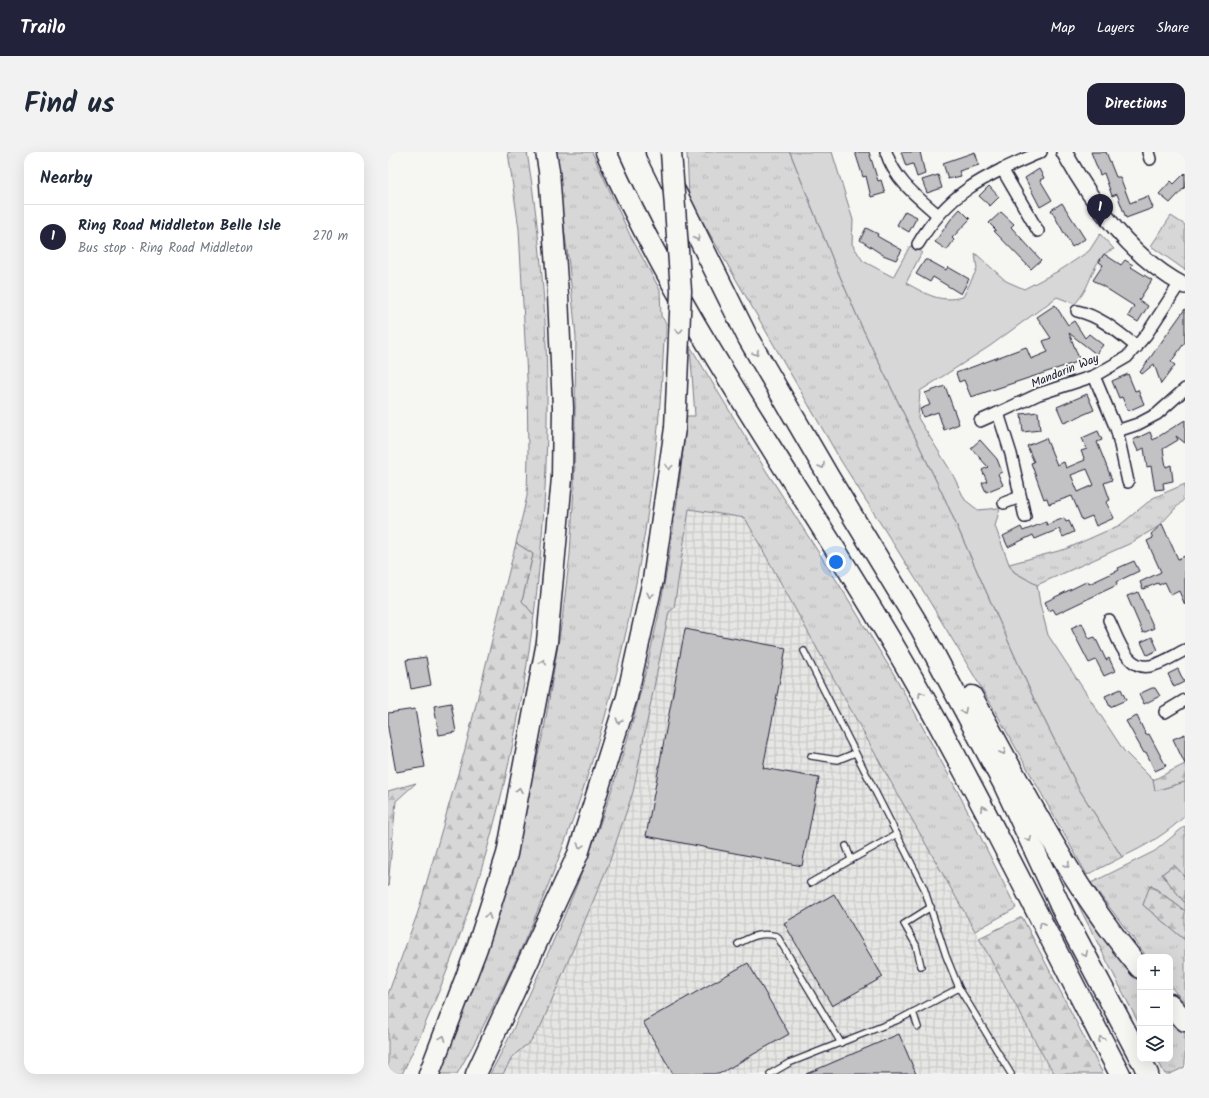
<!DOCTYPE html>
<html lang="en">
<head>
<meta charset="utf-8">
<style>
  body { margin:0; font-family:Kalam,sans-serif; background:#f2f2f3; color:#1f2937 }
  .controls { position:absolute; right:12px; bottom:12px; display:grid; overflow:hidden; border-radius:8px; box-shadow:0 4px 16px #0002 }
  .controls button { width:36px; height:36px; display:grid; place-items:center; padding:0; border:0; border-bottom:1px solid #e0e1e3; background:#fff; color:#1f2937; font:20px sans-serif }
  .you { position:absolute; left:448px; top:410px; width:14px; height:14px; margin:-10px; border:3px solid #fff; border-radius:50%; background:#1a73e8; box-shadow:0 0 0 6px #1a73e833 }
  .badge { display:grid; place-items:center; width:26px; height:26px; border-radius:50%; background:#22223b; color:#fff; font-size:13px; font-weight:700 }
  .pin { position:absolute; translate:-50% -33px; filter:drop-shadow(0 1px 2px #0008) }
  .pin::after { content:''; position:absolute; top:21px; width:14px; height:12px; background:inherit; clip-path:polygon(0 0,100% 0,50% 100%) }
  .list { margin:0; padding:0; list-style:none }
  h2 { display:flex; justify-content:space-between; align-items:center; height:52px; margin:0; padding:0 16px; font-size:17px }
  h2 small { font-size:13px; font-weight:400; color:#747a83 }
  .list li { display:grid; grid-template-columns:26px 1fr auto; gap:12px; align-items:center; box-sizing:border-box; height:64px; padding:0 16px; border-top:1px solid #e0e1e3 }
  .list b { display:block; font-size:15px; white-space:nowrap }
  .list p { margin:0; font-size:13px; white-space:nowrap; color:#747a83 }
  .list em { font-size:13px; font-style:normal; color:#747a83 }
  .icon { flex:none; width:22px; height:22px; fill:none; stroke:currentColor; stroke-width:2; stroke-linecap:round; stroke-linejoin:round }
  .map { position:relative; flex:none; width:797px; height:922px; overflow:hidden; border-radius:12px }
  header { display:flex; align-items:center; gap:24px; box-sizing:border-box; height:56px; padding:0 20px; background:#22223b; color:#fff }
  header strong { font-size:19px }
  nav { display:flex; gap:22px; margin-inline-start:auto; font-size:14px }
  .intro { display:flex; align-items:center; justify-content:space-between; box-sizing:border-box; height:96px; padding:0 24px }
  h1 { margin:0; font-size:28px }
  .button { padding:10px 18px; border-radius:12px; background:#22223b; color:#fff; font-size:14px; font-weight:700 }
  main { display:flex; gap:24px; padding:0 24px }
  aside { flex:1; background:#fff; border-radius:12px; box-shadow:0 4px 16px #0002 }
  .map>svg:first-child { display:block }
</style>
</head>
<body>
<header>
<strong>Trailo</strong>
<nav><a>Map</a><a>Layers</a><a>Share</a></nav>
</header>
<div class="intro"><h1>Find us</h1><a class="button">Directions</a></div>
<main>
<aside>
<h2>Nearby<small></small></h2>
<ul class="list">
<li><span class="badge">1</span><div><b>Ring Road Middleton Belle Isle</b><p>Bus stop · Ring Road Middleton</p></div><em>270 m</em></li>
</ul>
</aside>
<div class="map">
<svg width="797" height="922" viewBox="0 0 797 922">
  <defs>
    <pattern id="industrial-grid" width="8" height="8" patternUnits="userSpaceOnUse"><rect width="8" height="8" fill="#e6e6e4"/><path d="M0 4h8M4 0v8" fill="none" stroke="#c5c5c4"/></pattern>
    <pattern id="grass-tufts" width="24" height="20" patternUnits="userSpaceOnUse"><rect width="24" height="20" fill="#d7d7d7"/><path d="M3 7l-1-3M5 7V3M7 7l1-3M15 17l-1-3M17 17v-4M19 17l1-3" fill="none" stroke="#b8b8b9"/></pattern>
    <pattern id="forest-firs" width="22" height="20" patternUnits="userSpaceOnUse"><rect width="22" height="20" fill="#d7d7d7"/><path d="M5 1l3.5 6h-7zM16 11l3.5 6h-7z" fill="#b8b8b9"/></pattern>
  </defs>
  <rect width="100%" height="100%" fill="#f6f6f2"/>
  <filter id="ink" filterUnits="userSpaceOnUse"><feTurbulence type="fractalNoise" baseFrequency=".025" numOctaves="2"/><feDisplacementMap in="SourceGraphic" scale="8" xChannelSelector="R" yChannelSelector="G"/><feConvolveMatrix kernelMatrix="1 2 1 2 8 2 1 2 1" color-interpolation-filters="sRGB"/></filter>
  <g filter="url(#ink)">
    <path fill="url(#industrial-grid)" d="M301 357 357 366 667 922H115L125 904 142 890 153 874 221 711 245 640 281 460 286 456Z"/>
    <g fill="url(#grass-tufts)" stroke="#7c7c89">
      <path d="M120 0H139C164 154 165 309 146 463L134 449 145 402 128 391 139 344 140 301 139 226 131 77Z"/>
      <path d="M166 0H204L241 81 272 138 273 164 278 171V186L276 187C265 444 197 698 69 922H45L125 703 156 578 174 468 182 402 186 336 188 185 181 113Z"/>
      <path d="M299 0H402L445 108 473 173 557 347 646 547 691 637 734 705 699 723 606 557 534 437 453 309 301 46Z"/>
      <path d="M783 64 797 73V118L763 94Z"/>
      <path d="M302 194 377 317 454 437 508 526 572 644 628 756 587 779 500 625 357 366 301 357 286 456 281 460 245 640 221 711 153 874 142 890 125 904 115 922H102C123 884 141 843 159 803 203 706 238 605 262 501 281 423 290 343 299 264H307Z"/>
      <path d="M797 332V346L771 374 741 392 649 433 626 420 621 412 678 397 732 373 765 346Z"/>
      <path d="M797 674V725L786 713 774 722 797 751V759L763 733 755 753 797 788V851L782 834V805H759L703 731 767 699Z"/>
      <path d="M676 725 752 827V874Z"/>
      <path d="M782 864 797 882V915L782 922H777L769 907H782Z"/>
    </g>
    <g fill="url(#forest-firs)" stroke="#7c7c89">
      <path d="M128 391 145 402 134 449 146 463C141 499 136 535 129 571 106 691 68 812 14 922H0V842L30 760 76 601Z"/>
      <path d="M797 612V630L767 639 765 628Z"/>
      <path d="M28 631 8 649 0 735V639Z"/>
      <path d="M786 713 797 725V751L774 722Z"/>
      <path d="M762 733 797 759V788L755 753Z"/>
      <path d="M634 765 715 922H667L657 907 591 786Z"/>
    </g>
    <path fill="#d7d7d7" stroke="#7c7c89" d="M402 0H444L465 68 464 92 475 109 505 125 522 94 534 100 518 131C539 142 550 151 575 145L589 117 587 101 618 129 636 137 674 117 701 99 712 82 726 97C709 102 705 122 698 136 695 142 691 147 687 152L669 145 602 194 532 239 530 266 564 321 577 348 590 358 612 356 607 374 621 412 626 420 649 433 652 452 660 483 736 599 765 628 767 639 797 630V664C778 682 758 694 734 705L691 637 646 547 557 347 473 173 445 108Z"/>
    <g fill="#c2c2c4" stroke="#22223b" fill-rule="evenodd">
      <path d="M467 0H481L490 29 493 28 497 41 483 45 478 24 475 25Z"/>
      <path d="M513 0H532L537 22 529 25 525 12 518 14Z"/>
      <path d="M587 0 591 13 571 19 573 24 560 27 555 11Z"/>
      <path d="M703 0H718L728 25H732L742 51 760 44 765 56 738 66 729 42 724 44 716 21 712 23Z"/>
      <path d="M651 17 656 26 652 28 664 48 652 55 637 26Z"/>
      <path d="M797 21V35L782 51 771 42 783 29 786 32Z"/>
      <path d="M550 23 554 36 539 41 534 28Z"/>
      <path d="M601 34 611 45 602 54 591 44Z"/>
      <path d="M674 51 697 87 684 95 663 58Z"/>
      <path d="M572 57 582 67 564 86 566 88 559 98 547 90 563 67Z"/>
      <path d="M517 59 529 65 521 80 509 73Z"/>
      <path d="M613 60 626 72 623 75 653 108 643 117 606 79 608 78 601 71Z"/>
      <path d="M478 76 490 82 489 84 494 87 514 98 508 108 495 103 472 88Z"/>
      <path d="M716 102 733 113 737 108 745 113 743 115 764 128 751 148 760 154 750 170 740 164 746 154 705 128 715 113 711 110Z"/>
      <path d="M537 108H540L558 118 560 115 581 127 573 142 545 125 542 130 528 122Z"/>
      <path d="M667 153 680 173 686 169 697 186 701 182 715 193 708 202 681 181 692 209 583 245 576 228 571 230 568 221 638 195 643 207 660 200 655 189 663 186 649 165Z"/>
      <path d="M797 157V190L783 210 787 213 773 232 766 212 754 222 752 220Z"/>
      <path d="M740 222 747 239 750 238 756 252 740 259 734 245 731 246 724 229Z"/>
      <path d="M557 234 571 272 556 278 550 260 535 265 532 257 542 253 537 241Z"/>
      <path d="M699 242 706 258 676 271 669 255Z"/>
      <path d="M650 260 652 278 635 280 633 262Z"/>
      <path d="M797 268V291L788 284 790 288 775 297 778 315 783 313 785 329 775 331 776 337 767 338 763 314 759 315 756 296 750 299 745 288 762 280 765 288Z"/>
      <path d="M710 279 714 288 709 290 724 328 716 331 722 348 718 350 726 366 708 374 704 364 694 368 684 344 661 352 659 346 656 347 643 311 646 310 639 294 658 286 669 313 676 310 678 316 697 308 693 299 699 297 694 286ZM699 317 706 333 690 340 683 323Z"/>
      <path d="M592 288 609 307 614 320 610 322 615 333 598 340 594 331 599 329 594 318 600 315 583 296Z"/>
      <path d="M676 366 678 370 681 369 686 380 675 385 671 377 647 387 645 383 620 395 615 384 633 375 635 379 658 370 659 373Z"/>
      <path d="M774 372 790 407 797 404V453L791 439 783 443 777 430 771 433 770 431 755 437 752 430 773 420 759 389 765 386 763 382Z"/>
      <path d="M746 409 751 419 728 430 729 433 668 462 665 457 661 459 657 450 700 429 701 432 731 418 730 416Z"/>
      <path d="M750 440 766 476 755 481 739 444Z"/>
      <path d="M694 471 701 487 707 485 718 508 721 506 727 519 716 524 708 508 701 511 683 476Z"/>
      <path d="M297 477 398 496 375 616 431 626 414 714 258 684Z"/>
      <path d="M764 485 770 498 759 503 753 490Z"/>
      <path d="M38 505 43 533 23 537 18 508Z"/>
      <path d="M790 517 796 530 786 535 780 522Z"/>
      <path d="M764 536H767L772 544 756 552 751 542Z"/>
      <path d="M733 537 738 548 722 555 717 544Z"/>
      <path d="M63 551 68 580 51 583 46 554Z"/>
      <path d="M27 557 37 615 8 620 0 576V561Z"/>
      <path d="M749 564 758 583 761 582 778 614 767 619 758 600 756 601 738 569Z"/>
      <path d="M797 582V612L785 587Z"/>
      <path d="M446 742 495 825 444 854 396 771Z"/>
      <path d="M360 811 401 882 331 922H285L255 870Z"/>
      <path d="M511 882 528 922H418Z"/>
    </g>
    <g fill="none" stroke-linecap="round" stroke-linejoin="round">
      <defs>
        <g id="lane">
          <path d="M416 499 536 736 558 804 571 836 623 922"/>
          <path d="M423 604 450 608 467 601"/>
          <path d="M458 694 463 707"/>
          <path d="M422 731 509 682"/>
          <path d="M350 792C363 784 374 780 389 784L453 891"/>
          <path d="M533 814 528 793 516 772 543 755"/>
          <path d="M525 860 530 875"/>
          <path d="M382 922 401 911 510 868 571 836"/>
        </g>
        <g id="street">
          <path d="M498 0C507 28 528 44 550 63"/>
          <path d="M760 0 762 7"/>
          <path d="M614 17 650 79"/>
          <path d="M530 92C562 38 598 24 653 0"/>
          <path d="M689 159C712 164 730 180 749 195"/>
          <path d="M706 224 729 279 740 330"/>
          <path d="M592 269 610 261"/>
          <path d="M729 279 750 272 769 262 797 237"/>
          <path d="M616 351 632 345"/>
          <path d="M637 365 623 302 610 261 651 242 706 224 739 205 758 183 792 131"/>
          <path d="M721 468C730 486 739 522 766 513 777 510 787 503 797 498"/>
          <path d="M777 560 797 548"/>
        </g>
        <path id="secondary" d="M676 0C705 52 743 106 797 134"/>
        <g id="highway">
          <path d="M218 0C291 165 398 313 490 467 579 614 652 770 732 922"/>
          <path d="M268 0 360 186 441 325 533 477 615 631 679 768 752 906"/>
          <path d="M584 544C635 637 683 734 752 816"/>
          <path d="M782 852 797 869"/>
          <path d="M753 907 760 922"/>
          <path d="M41 922 89 796 119 702 159 490 174 326 175 256 170 143 161 19 158 0"/>
          <path d="M88 922 190 702 239 545 265 428 287 276"/>
        </g>
      </defs>
      <use href="#lane" stroke="#22223b" stroke-width="8"/>
      <use href="#street" stroke="#22223b" stroke-width="14"/>
      <use href="#secondary" stroke="#22223b" stroke-width="18"/>
      <use href="#highway" stroke="#22223b" stroke-width="23"/>
      <use href="#lane" stroke="#f6f6f2" stroke-width="5.5"/>
      <use href="#street" stroke="#f6f6f2" stroke-width="11"/>
      <use href="#secondary" stroke="#f6f6f2" stroke-width="15"/>
      <use href="#highway" stroke="#f6f6f2" stroke-width="20"/>
      <defs>
        <path id="highway-bridge" d="M283 0 293 139 287 276"/>
      </defs>
      <use href="#highway-bridge" stroke="#22223b" stroke-width="23" stroke-linecap="butt"/>
      <use href="#highway-bridge" stroke="#f6f6f2" stroke-width="20"/>
    </g>
    <defs><path id="oneway-chevron" d="M-2-3.5L2.5 0L-2 3.5" fill="none" stroke-width="1.6" stroke-linecap="round" stroke-linejoin="round"/></defs>
    <g stroke="#9797a0">
      <use href="#oneway-chevron" transform="translate(309 86) rotate(64)"/>
      <use href="#oneway-chevron" transform="translate(291 179) rotate(93)"/>
      <use href="#oneway-chevron" transform="translate(368 201) rotate(60)"/>
      <use href="#oneway-chevron" transform="translate(434 314) rotate(60)"/>
      <use href="#oneway-chevron" transform="translate(281 315) rotate(98)"/>
      <use href="#oneway-chevron" transform="translate(262 443) rotate(103)"/>
      <use href="#oneway-chevron" transform="translate(155 510) rotate(-79)"/>
      <use href="#oneway-chevron" transform="translate(533 542) rotate(-120)"/>
      <use href="#oneway-chevron" transform="translate(576 559) rotate(62)"/>
      <use href="#oneway-chevron" transform="translate(231 569) rotate(107)"/>
      <use href="#oneway-chevron" transform="translate(615 600) rotate(61)"/>
      <use href="#oneway-chevron" transform="translate(131 638) rotate(-79)"/>
      <use href="#oneway-chevron" transform="translate(595 656) rotate(-116)"/>
      <use href="#oneway-chevron" transform="translate(641 687) rotate(65)"/>
      <use href="#oneway-chevron" transform="translate(192 694) rotate(107)"/>
      <use href="#oneway-chevron" transform="translate(679 713) rotate(59)"/>
      <use href="#oneway-chevron" transform="translate(100 764) rotate(-73)"/>
      <use href="#oneway-chevron" transform="translate(654 772) rotate(-117)"/>
      <use href="#oneway-chevron" transform="translate(697 802) rotate(62)"/>
      <use href="#oneway-chevron" transform="translate(55 886) rotate(-69)"/>
      <use href="#oneway-chevron" transform="translate(713 887) rotate(-118)"/>
    </g>
  </g>
  <g text-anchor="middle" dominant-baseline="central" stroke-width="4" stroke-linejoin="round" paint-order="stroke">
    <g font-size="12" fill="#22223b" stroke="#f6f6f2">
      <text transform="translate(677 219) rotate(-22)">Mandarin Way</text>
    </g>
  </g>
</svg>
<div class="controls">
<button>+</button>
<button>−</button>
<button><svg class="icon" aria-label="layers" viewBox="0 0 24 24"><path d="M12 4l9 5-9 5-9-5zM3 14l9 5 9-5"/></svg></button>
</div>
<div class="you"></div>
<div class="pin badge" style="left:712px;top:75px">1</div>
</div>
</main>
</body>
</html>
